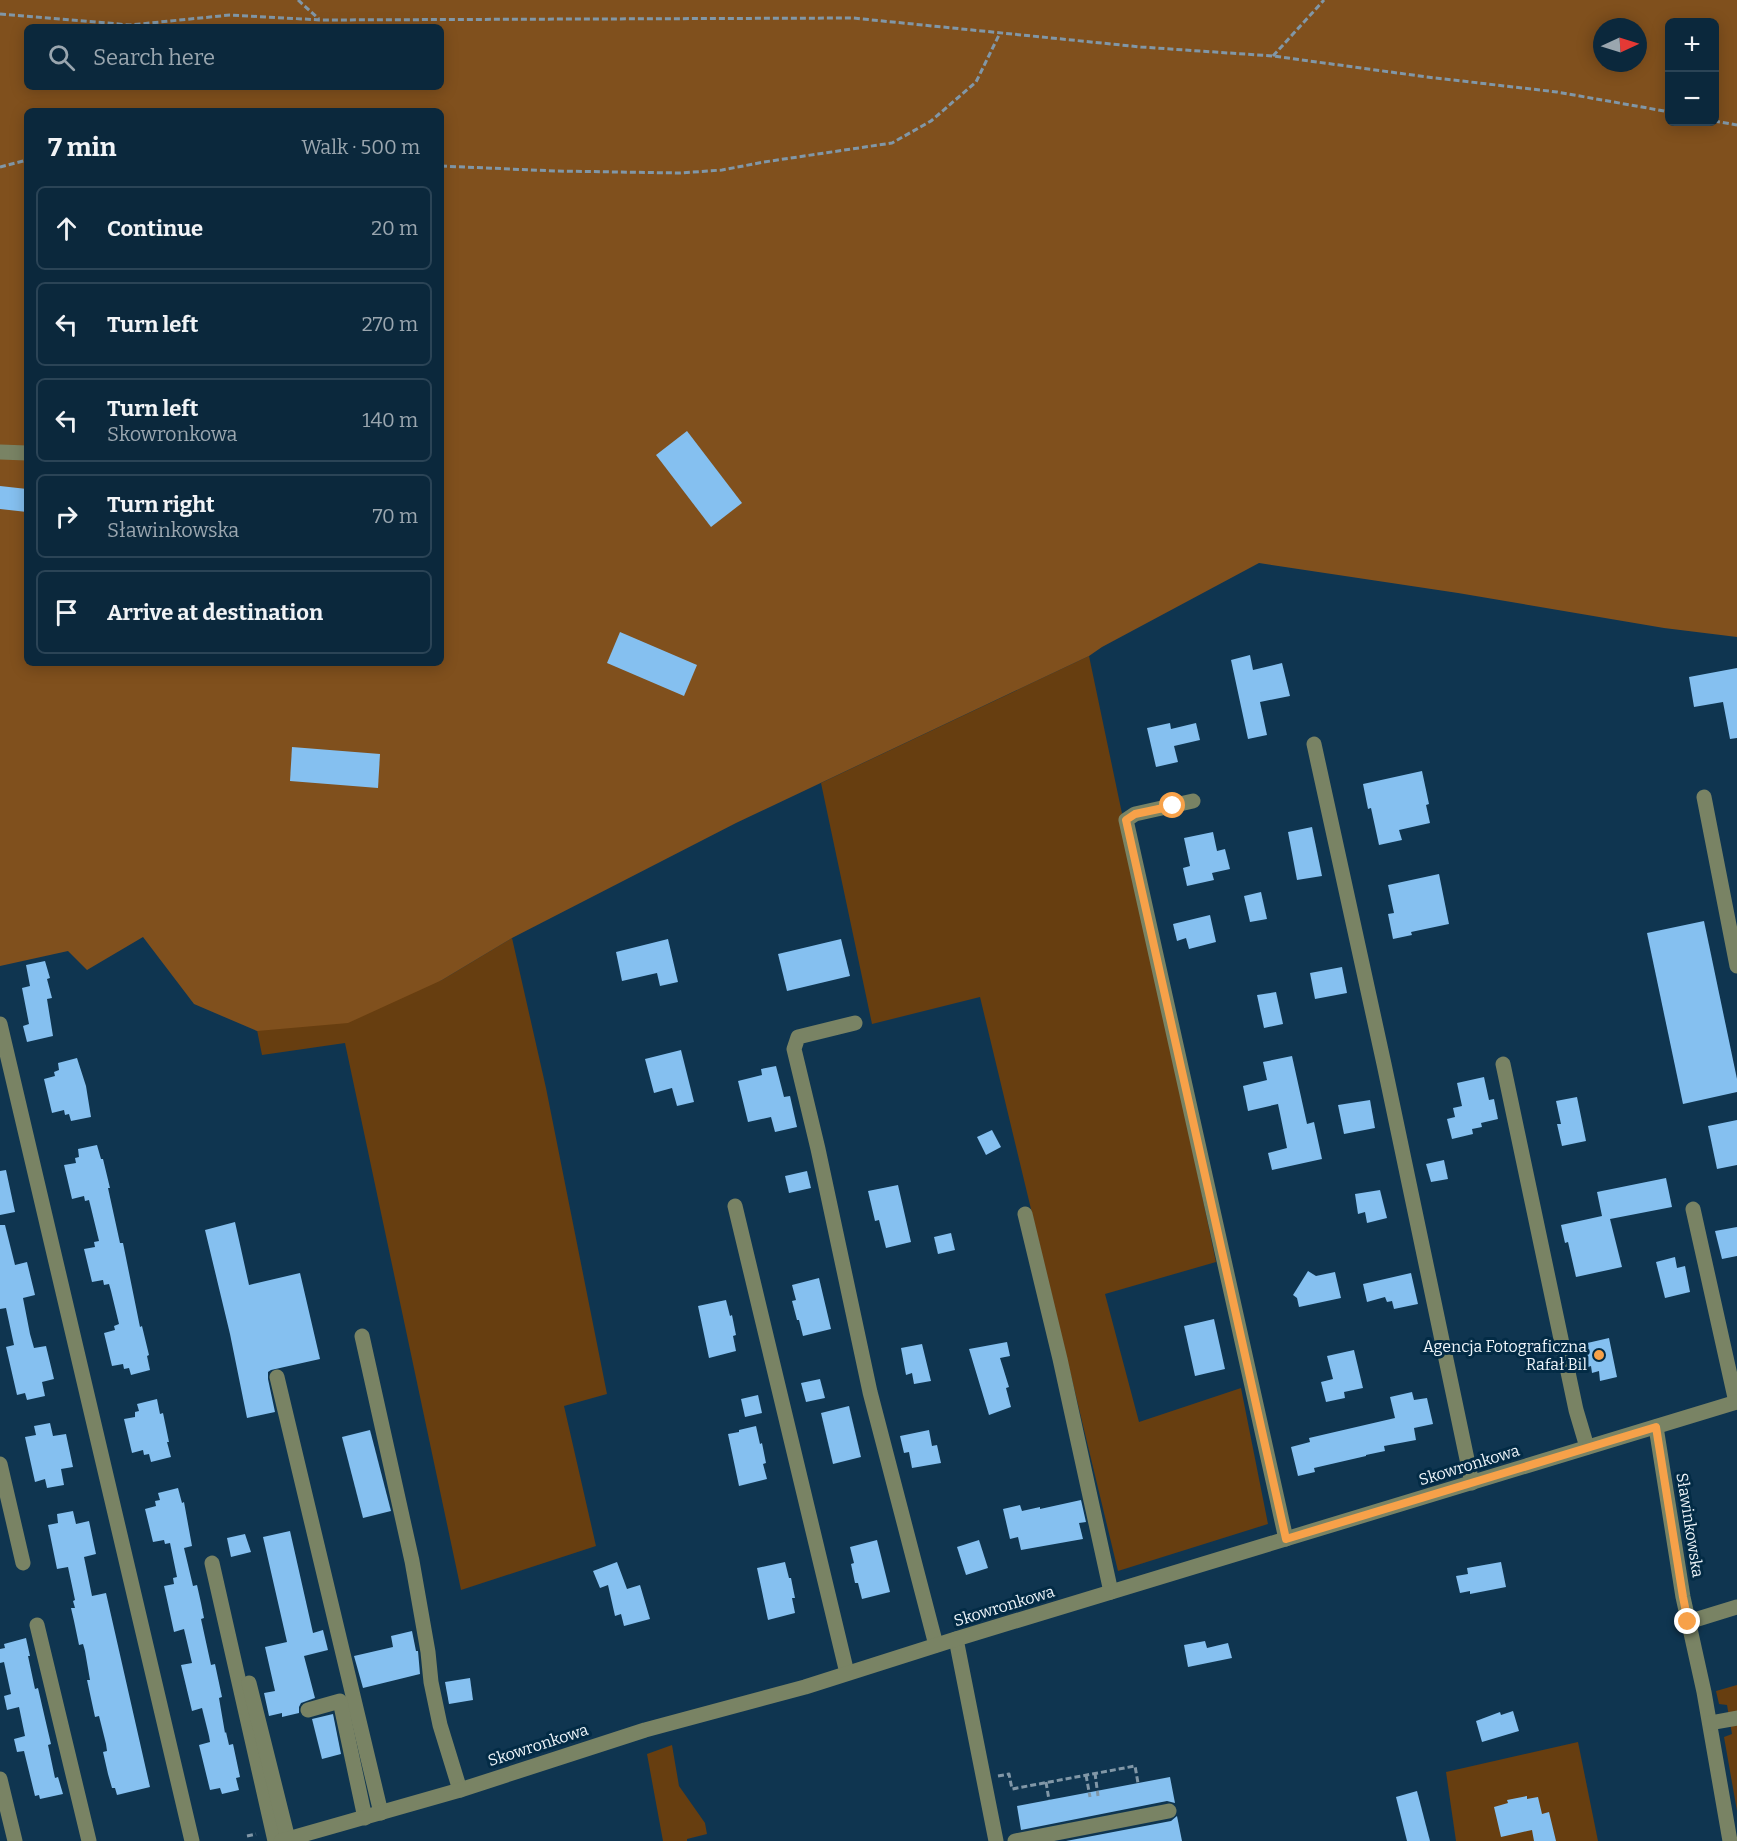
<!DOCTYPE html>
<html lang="en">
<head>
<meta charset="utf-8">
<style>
  body { margin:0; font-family:Bitter,serif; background:#193447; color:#f1f3f6 }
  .controls { position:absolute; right:18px; top:18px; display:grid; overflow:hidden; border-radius:9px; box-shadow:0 3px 15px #0003 }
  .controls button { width:54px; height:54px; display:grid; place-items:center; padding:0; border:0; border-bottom:2px solid #2b4456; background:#0b283c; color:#f1f3f6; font:30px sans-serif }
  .compass { position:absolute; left:1593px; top:18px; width:54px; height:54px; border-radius:50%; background:#0b283c; box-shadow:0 3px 15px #0003; rotate:86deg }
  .stop { position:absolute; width:18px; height:18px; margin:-14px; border:4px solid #f7a149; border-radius:50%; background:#fff }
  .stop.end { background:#f7a149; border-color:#fff; box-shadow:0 2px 6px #0008 }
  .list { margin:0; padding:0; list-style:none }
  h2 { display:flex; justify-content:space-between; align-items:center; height:78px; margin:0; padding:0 24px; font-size:26px }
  h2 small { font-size:20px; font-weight:400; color:#9aa6af }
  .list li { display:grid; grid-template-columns:39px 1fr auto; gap:18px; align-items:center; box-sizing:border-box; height:84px; margin:0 12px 12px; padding:0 12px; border:2px solid #2b4456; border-radius:9px }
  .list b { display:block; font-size:22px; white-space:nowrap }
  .list p { margin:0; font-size:20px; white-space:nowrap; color:#9aa6af }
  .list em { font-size:20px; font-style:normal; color:#9aa6af }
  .icon { flex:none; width:33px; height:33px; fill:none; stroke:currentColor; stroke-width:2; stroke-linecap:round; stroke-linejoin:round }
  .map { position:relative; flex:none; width:1737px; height:1841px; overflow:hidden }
  .search { position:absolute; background:#0b283c; box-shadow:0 3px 15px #0003; left:24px; top:24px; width:420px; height:66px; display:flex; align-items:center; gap:15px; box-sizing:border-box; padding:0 21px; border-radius:9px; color:#9aa6af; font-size:22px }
  .panel { position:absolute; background:#0b283c; box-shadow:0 3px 15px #0003; left:24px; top:108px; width:420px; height:558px; border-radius:9px }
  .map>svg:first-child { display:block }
</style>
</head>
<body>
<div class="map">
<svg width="1737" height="1841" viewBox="0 0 1737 1841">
  <rect width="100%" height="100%" fill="#0f3550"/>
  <g fill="#673e10">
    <path d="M1089 656 1216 1262 1105 1294 1139 1422 1241 1388 1268 1524 1118 1571 980 997 872 1024 821 783Z"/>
    <path d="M512 938 546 1088 607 1394 564 1406 596 1546 461 1590 345 1043 262 1055 257 1030 442 980Z"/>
    <path d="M1737 1685V1811L1724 1737 1732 1734 1727 1705 1719 1704 1716 1691Z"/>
    <path d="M1578 1742 1598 1841H1456L1446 1772Z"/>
    <path d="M672 1745 679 1786 705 1823 707 1834 687 1839V1841H663L647 1754Z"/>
  </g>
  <path fill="#80501d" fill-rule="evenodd" d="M0 0H1737V637L1664 628 1458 593 1259 563 1102 647 1089 656 736 823 512 938 442 980 348 1023 257 1031 194 1004 143 937 87 970 68 951 0 966ZM1670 22H1714V122H1670ZM27 27H441V87H27ZM1602 27H1638V63H1602ZM27 111H441V663H27Z"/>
  <g fill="#85c0f0">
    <path d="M687 431 742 503 711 527 656 455Z"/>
    <path d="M0 486 27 489V512L0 509Z"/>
    <path d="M620 632 697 665 684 696 607 663Z"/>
    <path d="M1250 655 1253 670 1282 663 1290 696 1260 702 1267 735 1248 739 1231 660Z"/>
    <path d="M1737 668V738L1730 739 1723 702 1694 707 1689 677Z"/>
    <path d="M1170 723 1171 729 1196 723 1200 740 1174 746 1178 762 1156 767 1147 728Z"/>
    <path d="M292 747 380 754 378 788 290 781Z"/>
    <path d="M1422 771 1429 804 1426 805 1430 823 1399 830 1402 840 1379 845 1371 808 1368 809 1363 784Z"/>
    <path d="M1312 827 1322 876 1297 880 1288 832Z"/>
    <path d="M1213 832 1217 851 1225 849 1230 869 1212 873 1214 880 1187 886 1183 868 1190 866 1184 838Z"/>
    <path d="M1439 874 1449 924 1411 932 1412 935 1393 939 1388 914 1394 913 1388 885Z"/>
    <path d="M1261 892 1267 919 1250 922 1244 896Z"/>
    <path d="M1210 915 1216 942 1189 949 1186 938 1177 941 1173 924Z"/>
    <path d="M1704 921 1737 1079V1092L1683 1104 1647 933Z"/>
    <path d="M668 939 678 982 660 986 657 973 622 981 616 952Z"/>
    <path d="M841 939 850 976 787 991 778 954Z"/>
    <path d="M45 961 50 978 47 979 52 998 47 999 53 1036 27 1042 23 1026 29 1024 22 988 30 986 26 965Z"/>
    <path d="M1342 967 1347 993 1315 999 1310 973Z"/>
    <path d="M1276 992 1283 1024 1264 1028 1257 995Z"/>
    <path d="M681 1050 694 1102 677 1106 672 1088 654 1093 645 1059Z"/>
    <path d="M1292 1056 1307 1124 1314 1122 1322 1159 1272 1170 1268 1153 1287 1148 1278 1104 1248 1111 1243 1086 1267 1080 1263 1062Z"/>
    <path d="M77 1058 86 1086 91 1117 71 1121 69 1114 65 1115 64 1110 52 1113 44 1079 55 1076 54 1072 59 1070 58 1063Z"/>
    <path d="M776 1066 784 1097 790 1096 797 1127 775 1132 771 1117 748 1122 738 1081 762 1075 761 1069Z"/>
    <path d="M1484 1077 1489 1100 1494 1099 1498 1119 1481 1123 1482 1127 1472 1129 1473 1134 1452 1139 1447 1119 1455 1117 1453 1108 1462 1106 1457 1083Z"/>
    <path d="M1577 1097 1586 1141 1562 1146 1557 1124H1561L1556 1101Z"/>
    <path d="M1370 1100 1375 1128 1344 1134 1338 1105Z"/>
    <path d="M1737 1120V1165L1717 1169 1708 1126Z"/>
    <path d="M992 1130 1001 1147 986 1155 977 1137Z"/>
    <path d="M97 1145 101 1159H103L110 1188H108L120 1243H123L140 1327 142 1326 149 1355 147 1356 150 1370 131 1375 129 1368 124 1369 123 1364 112 1366 104 1333 115 1330 114 1326 119 1324 111 1291 109 1284 104 1285 103 1280 92 1282 84 1249 95 1247 94 1242 99 1241 91 1208 89 1200 85 1201 84 1196 72 1199 64 1165 76 1163 75 1158 79 1157 78 1149Z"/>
    <path d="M1444 1160 1448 1179 1431 1182 1426 1164Z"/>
    <path d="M6 1170 15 1212 0 1215V1171Z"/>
    <path d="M807 1171 811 1188 789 1193 785 1176Z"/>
    <path d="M1666 1178 1672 1207 1610 1219 1622 1267 1576 1277 1568 1242 1565 1243 1561 1225 1602 1216 1597 1192Z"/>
    <path d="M898 1185 911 1242 886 1248 879 1220 875 1221 868 1191Z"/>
    <path d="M1380 1190 1387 1218 1367 1223 1365 1212 1358 1214 1355 1194Z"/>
    <path d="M235 1222 249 1285 300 1273 320 1359 271 1370 268 1372V1379L275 1412 247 1418 230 1334 205 1230Z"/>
    <path d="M0 1225H5L15 1265 27 1262 35 1295 23 1298 30 1334 34 1348 46 1346 54 1379 42 1382 45 1396 27 1400 25 1393 17 1395 6 1347 14 1345 6 1308 0 1309Z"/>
    <path d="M1737 1227V1256L1722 1259 1715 1231Z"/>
    <path d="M951 1233 955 1250 938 1254 934 1237Z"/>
    <path d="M1675 1257 1677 1268 1685 1266 1690 1292 1665 1298 1656 1262Z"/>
    <path d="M1308 1271 1316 1276 1335 1272 1341 1298 1299 1307 1297 1298 1293 1295Z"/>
    <path d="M1411 1273 1418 1304 1394 1309 1392 1301 1387 1302 1385 1297 1367 1302 1363 1284Z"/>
    <path d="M819 1278 831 1329 803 1336 799 1320H797L792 1301 796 1300 792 1285Z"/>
    <path d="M726 1300 730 1316 732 1315 736 1335 733 1336 736 1351 709 1358 698 1306Z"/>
    <path d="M1214 1319 1225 1369 1195 1376 1184 1326Z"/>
    <path d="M1609 1338 1617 1377 1600 1381 1599 1371 1592 1373 1591 1366 1588 1367 1583 1344Z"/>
    <path d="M1007 1342 1010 1356 1000 1358 1009 1387 1006 1388 1011 1407 989 1415 969 1349Z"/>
    <path d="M922 1344 931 1381 914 1384 912 1373 906 1375 901 1348Z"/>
    <path d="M1354 1350 1363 1388 1344 1392 1345 1398 1326 1402 1321 1382 1333 1379 1327 1356Z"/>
    <path d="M820 1379 825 1398 806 1402 801 1383Z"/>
    <path d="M1412 1392 1414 1400 1427 1398 1433 1424 1414 1428 1416 1440 1384 1446 1385 1451 1366 1455V1456L1314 1468 1315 1472 1298 1476 1291 1447 1310 1442 1309 1438 1395 1418 1390 1397Z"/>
    <path d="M758 1395 762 1413 745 1417 741 1399Z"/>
    <path d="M157 1399 160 1414 163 1413 169 1442H167L171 1457 151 1462 149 1454 144 1455 143 1450 132 1453 124 1419 135 1417V1412L139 1411 137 1404Z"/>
    <path d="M849 1406 861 1457 833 1464 821 1413Z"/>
    <path d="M50 1423 53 1436 66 1434 73 1467 61 1469 64 1485 47 1488 45 1479 35 1482 25 1437 36 1435 34 1426Z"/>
    <path d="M756 1426 760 1444 762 1443 766 1463 763 1464 767 1479 739 1486 728 1434 739 1432V1430Z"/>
    <path d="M370 1430 391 1511 363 1518 342 1437Z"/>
    <path d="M929 1430 932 1446 937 1445 941 1463 912 1468 909 1452 904 1453 900 1436Z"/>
    <path d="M178 1488 182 1503 184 1502 192 1546 184 1548 193 1586 197 1585 201 1603 204 1618 201 1619 211 1665 215 1664 222 1697 219 1698 225 1733 226 1732 229 1745 233 1744 240 1777 236 1778 239 1790 222 1794 220 1788 210 1790 199 1745 210 1742 209 1736 202 1708 192 1711 181 1665 192 1663 184 1629 174 1632 164 1586 174 1584 173 1578 177 1577 170 1543 165 1544 164 1540 153 1542 145 1509 156 1506 155 1501 160 1500 158 1493Z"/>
    <path d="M1081 1500 1086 1522 1079 1523 1083 1539 1021 1550 1018 1537 1010 1539 1003 1509 1020 1505 1022 1511 1040 1507V1509Z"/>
    <path d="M73 1511 76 1524 89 1521 96 1554 84 1557 92 1596 106 1593 150 1787 117 1795 115 1788H112L108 1774 103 1752 107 1751 106 1744 99 1716 95 1717 87 1680H90L85 1651 83 1644 79 1645 74 1621 71 1608H75L73 1601 75 1600 68 1567 57 1569 48 1525 58 1523 57 1514Z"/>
    <path d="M290 1531 313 1633 323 1630 328 1650 304 1656 315 1698 301 1703 299 1707V1713L282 1717V1713L269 1716 264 1693 275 1691 265 1647 287 1642 263 1537Z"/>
    <path d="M245 1534 251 1552 231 1557 227 1538Z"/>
    <path d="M877 1540 890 1592 862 1599 858 1583H855L851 1564 854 1563 850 1547Z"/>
    <path d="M979 1540 988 1568 966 1575 957 1547Z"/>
    <path d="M617 1562 627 1589 640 1585 650 1619 624 1626 621 1614 615 1616 608 1585 600 1588 593 1571Z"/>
    <path d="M785 1562 789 1578H791L795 1598H792L795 1613 768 1620 757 1568Z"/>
    <path d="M1501 1562 1506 1587 1470 1594V1591L1460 1593 1456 1576 1468 1574 1467 1568Z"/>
    <path d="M412 1631 416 1651H418L420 1674 363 1688 354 1656 393 1647 391 1636Z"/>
    <path d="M26 1638 30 1656H28L35 1689 38 1688 47 1727 51 1744 48 1745 55 1778 58 1777 63 1794 40 1799 39 1795 35 1796 24 1751 17 1752 14 1739 25 1736 19 1707 7 1710 4 1696 11 1694 4 1662 0 1663V1649L5 1648 4 1644Z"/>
    <path d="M1205 1641 1207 1648 1228 1643 1232 1658 1188 1667 1184 1645Z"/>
    <path d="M470 1678 473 1700 449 1704 445 1682Z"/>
    <path d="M1513 1711 1519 1731 1482 1742 1476 1721 1500 1712 1501 1715Z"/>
    <path d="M333 1714 341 1754 322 1759 312 1719Z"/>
    <path d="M1170 1777 1175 1803 1167 1801 1021 1830 1017 1806Z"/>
    <path d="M1417 1791 1430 1841H1407L1396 1797Z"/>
    <path d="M1527 1796V1799L1538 1797 1542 1814 1549 1812 1556 1841H1534L1532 1830 1501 1837 1494 1807 1508 1803 1507 1800Z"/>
    <path d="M1177 1816 1182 1841H1066L1171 1821Z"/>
  </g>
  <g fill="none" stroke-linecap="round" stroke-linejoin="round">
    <g stroke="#8197a7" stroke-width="3" stroke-dasharray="6 3" stroke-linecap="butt">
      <path d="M298 0 319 19"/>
      <path d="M0 14 130 25 230 15 321 20 853 18 1141 47 1273 56 1427 77 1557 92 1670 112"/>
      <path d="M1273 56 1324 0"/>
      <path d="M1714 121 1737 125"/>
      <path d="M441 166 556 171 680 173 722 170 764 162 892 143 931 121 976 82 1000 33"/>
      <path d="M0 167 27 160"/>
      <path d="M1095 1773 1098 1796"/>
      <path d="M1086 1775 1090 1797"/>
      <path d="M998 1776 1009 1774 1012 1789 1135 1766 1138 1783"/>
      <path d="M1046 1782 1049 1800"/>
      <path d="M247 1836 256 1834"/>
    </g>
    <g stroke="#798364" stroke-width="15">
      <path d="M0 452 27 453"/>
      <path d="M1314 744 1384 1064 1472 1483"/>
      <path d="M1704 797 1737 966"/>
      <path d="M1193 801 1135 814 1126 820 1286 1539"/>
      <path d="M855 1023 798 1037 794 1049 818 1149 870 1392 936 1645"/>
      <path d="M0 1024 192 1841"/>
      <path d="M1503 1064 1576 1410 1587 1447"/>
      <path d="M735 1206 847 1673"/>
      <path d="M1693 1209 1736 1402"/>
      <path d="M1025 1214 1060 1359 1111 1592"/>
      <path d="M362 1336 412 1561 428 1652 431 1682 440 1725 460 1790"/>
      <path d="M277 1377 381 1813"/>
      <path d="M1656 1427 1683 1597 1704 1692 1730 1841"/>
      <path d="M0 1464 23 1563"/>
      <path d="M212 1563 275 1841"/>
      <path d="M1688 1622 1737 1607"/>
      <path d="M37 1625 89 1841"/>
      <path d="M956 1639 996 1841"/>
      <path d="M249 1683 288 1839"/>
      <path d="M308 1710 340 1701 365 1818"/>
      <path d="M1710 1723 1737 1718"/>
      <path d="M0 1779 15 1841"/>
      <path d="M281 1841 460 1790 645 1730 805 1687 956 1639 1737 1402"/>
      <path d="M1015 1841 1169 1811"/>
    </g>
  </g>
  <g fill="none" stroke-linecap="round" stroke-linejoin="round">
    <path stroke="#f7a149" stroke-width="8" d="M1173 806 1135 814 1126 820 1286 1539 1656 1427 1683 1597 1688 1622"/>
  </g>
  <circle fill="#f7a149" stroke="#032b45" stroke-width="2" cx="1599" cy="1355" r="6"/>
  <g text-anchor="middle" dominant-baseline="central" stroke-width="6" stroke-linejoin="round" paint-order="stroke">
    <g font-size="16" fill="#eef5fa" stroke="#032b45" text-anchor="end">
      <text x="1587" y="1346">Agencja Fotograficzna<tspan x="1587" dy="18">Rafał Bil</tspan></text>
    </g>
    <g font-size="16" fill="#eef5fa" stroke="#032b45">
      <text transform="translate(1469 1465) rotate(-17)">Skowronkowa</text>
      <text transform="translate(1690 1525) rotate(81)">Sławinkowska</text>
      <text transform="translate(1004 1606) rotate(-17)">Skowronkowa</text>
      <text transform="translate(538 1745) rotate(-18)">Skowronkowa</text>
    </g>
  </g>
</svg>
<div class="controls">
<button>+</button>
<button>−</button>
</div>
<svg class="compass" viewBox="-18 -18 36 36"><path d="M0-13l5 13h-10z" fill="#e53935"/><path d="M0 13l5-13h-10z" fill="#9aa6af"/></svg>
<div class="stop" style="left:1173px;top:806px"></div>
<div class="stop end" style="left:1688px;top:1622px"></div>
<div class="search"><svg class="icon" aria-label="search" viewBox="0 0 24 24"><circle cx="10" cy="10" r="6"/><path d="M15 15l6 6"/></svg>Search here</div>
<section class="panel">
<h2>7 min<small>Walk · 500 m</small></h2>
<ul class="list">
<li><svg class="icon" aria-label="ahead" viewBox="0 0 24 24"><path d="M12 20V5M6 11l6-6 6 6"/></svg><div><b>Continue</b></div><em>20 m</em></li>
<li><svg class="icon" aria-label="left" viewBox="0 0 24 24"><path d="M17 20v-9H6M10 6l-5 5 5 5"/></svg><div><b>Turn left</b></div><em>270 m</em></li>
<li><svg class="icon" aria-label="left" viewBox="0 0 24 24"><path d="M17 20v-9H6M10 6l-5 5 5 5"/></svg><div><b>Turn left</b><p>Skowronkowa</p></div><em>140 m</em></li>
<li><svg class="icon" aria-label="right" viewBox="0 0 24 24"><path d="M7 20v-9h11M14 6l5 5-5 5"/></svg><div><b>Turn right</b><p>Sławinkowska</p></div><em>70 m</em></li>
<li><svg class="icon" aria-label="arrive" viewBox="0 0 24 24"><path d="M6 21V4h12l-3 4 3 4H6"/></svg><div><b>Arrive at destination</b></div></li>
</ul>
</section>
</div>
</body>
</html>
